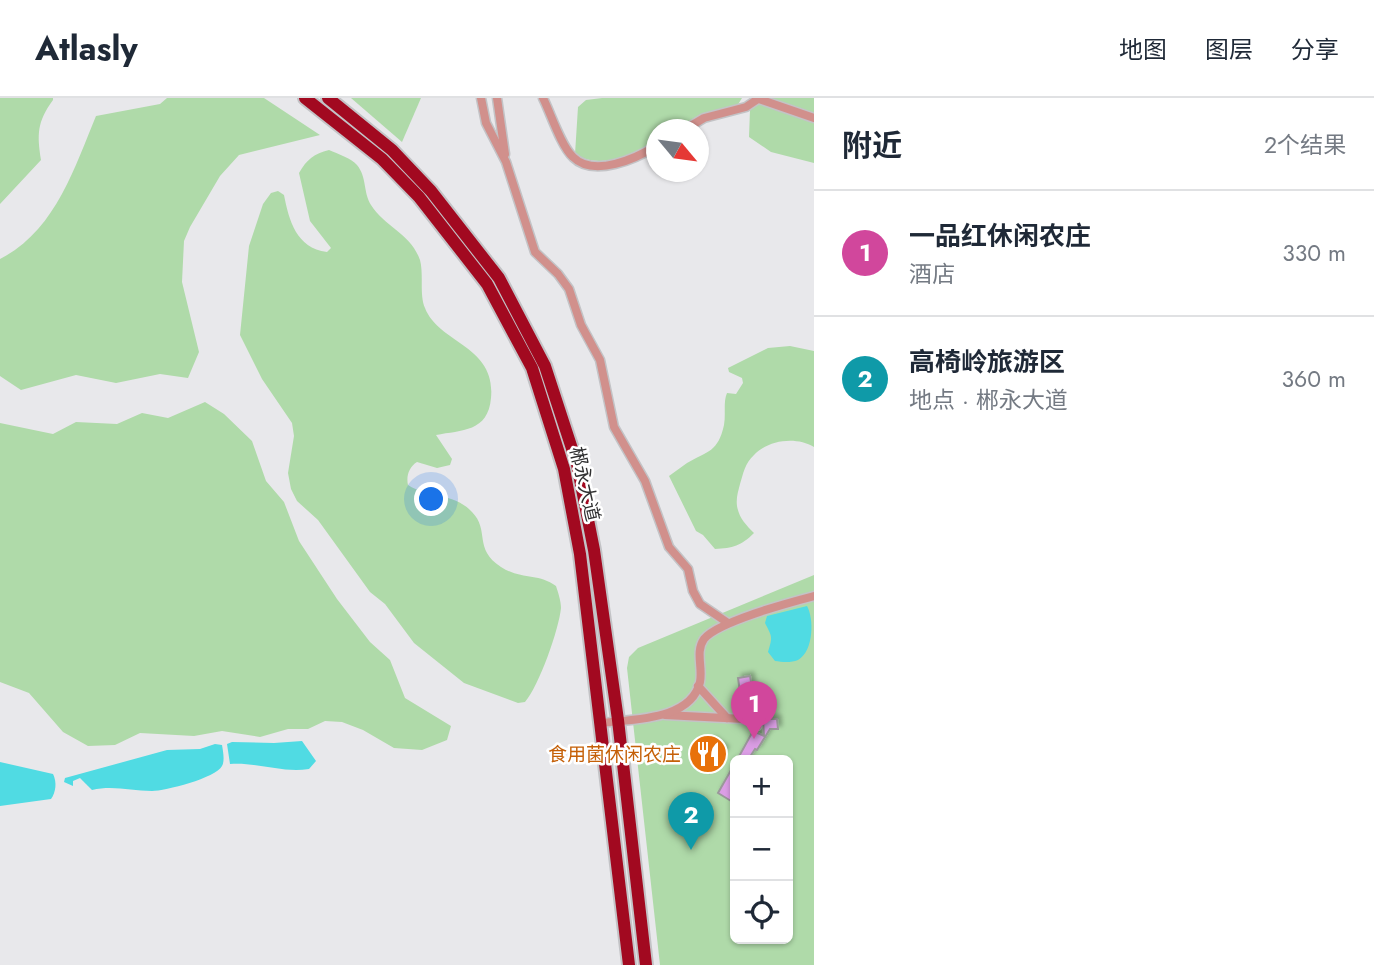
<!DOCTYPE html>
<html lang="zh">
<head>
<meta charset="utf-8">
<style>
  body { margin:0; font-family:Jost,"Noto Sans SC",sans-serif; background:#f6f6f7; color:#1f2937 }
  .controls { position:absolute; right:21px; bottom:21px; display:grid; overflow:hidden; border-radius:10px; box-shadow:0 2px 5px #0004 }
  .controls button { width:63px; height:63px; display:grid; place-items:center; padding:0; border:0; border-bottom:2px solid #e0e1e3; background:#fff; color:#1f2937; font:35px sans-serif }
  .compass { position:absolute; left:646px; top:21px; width:63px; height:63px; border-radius:50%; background:#fff; box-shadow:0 2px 5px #0004; rotate:119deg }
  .you { position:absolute; left:432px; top:402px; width:24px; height:24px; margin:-18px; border:5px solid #fff; border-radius:50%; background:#1a73e8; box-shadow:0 0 0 10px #1a73e833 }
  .badge { display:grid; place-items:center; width:46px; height:46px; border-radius:50%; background:#1b6870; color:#fff; font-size:23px; font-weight:700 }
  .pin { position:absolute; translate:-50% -58px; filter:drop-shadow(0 2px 4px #0008) }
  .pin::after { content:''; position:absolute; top:37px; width:24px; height:21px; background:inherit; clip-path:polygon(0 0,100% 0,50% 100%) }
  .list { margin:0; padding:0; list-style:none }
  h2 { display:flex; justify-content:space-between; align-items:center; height:91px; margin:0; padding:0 28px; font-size:30px }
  h2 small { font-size:23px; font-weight:400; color:#747a83 }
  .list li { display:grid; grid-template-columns:46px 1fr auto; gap:21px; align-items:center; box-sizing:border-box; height:126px; padding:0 28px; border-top:2px solid #e0e1e3 }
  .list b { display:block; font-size:26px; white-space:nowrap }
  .list p { margin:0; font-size:23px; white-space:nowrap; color:#747a83 }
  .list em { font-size:23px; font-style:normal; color:#747a83 }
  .icon { flex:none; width:38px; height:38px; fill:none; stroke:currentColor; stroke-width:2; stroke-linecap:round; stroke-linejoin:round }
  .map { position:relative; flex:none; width:814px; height:867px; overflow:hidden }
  header { display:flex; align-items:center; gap:42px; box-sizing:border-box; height:98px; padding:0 35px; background:#fff; border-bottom:2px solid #e0e1e3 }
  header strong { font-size:33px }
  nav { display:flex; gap:38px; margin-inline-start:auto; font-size:24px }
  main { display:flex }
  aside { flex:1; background:#fff }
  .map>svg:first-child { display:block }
</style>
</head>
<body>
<header>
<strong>Atlasly</strong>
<nav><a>地图</a><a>图层</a><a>分享</a></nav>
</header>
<main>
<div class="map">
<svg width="814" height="867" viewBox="0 0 814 867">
  <defs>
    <filter id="shadow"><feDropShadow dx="3.5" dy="-3.5" stdDeviation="2" flood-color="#0004"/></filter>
  </defs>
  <rect width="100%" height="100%" fill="#e8e8eb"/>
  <g fill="#afdaa9" fill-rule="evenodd">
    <path d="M0 0H53V2C37 24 37 36 41 62L0 106Z"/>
    <path d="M167 0H264L320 37 239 57 220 78 190 129 184 143 182 184 199 254 188 280 160 276 116 285 76 277 21 292 0 278V161C55 133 74 71 96 18L160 6Z"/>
    <path d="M351 0H421L402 44Z"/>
    <path d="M602 0H742L737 8 704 15 675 31 656 32V43C634 57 599 72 575 56L578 9 586 2Z"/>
    <path d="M761 0H814V65L771 54 749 39 750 12 758 6Z"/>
    <path d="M329 52C338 56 351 60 357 67 367 79 363 94 371 107 385 129 411 136 420 162 424 177 419 196 425 210 439 246 496 247 491 300 488 334 462 332 436 337L452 361 450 367 437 370 417 364C409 369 406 378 408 387 428 400 455 395 472 414 490 432 473 451 501 469 521 482 538 475 556 488 558 494 561 503 561 510 559 531 539 588 525 604L518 605 464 585 414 545 385 506 370 494 318 422 297 403 291 391 288 375 294 338 292 325 262 281 240 237 249 148 263 106 271 95 278 93 284 97C289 122 296 150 327 154L331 150 310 123 299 75C307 61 314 56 329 52Z"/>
    <path d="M790 248 814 253V349C796 338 768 342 754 357 745 365 743 376 740 386 738 394 736 400 737 408 739 420 746 427 754 435 741 448 733 450 715 451L703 437 696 433 669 378C675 374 681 369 687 365 708 353 718 354 724 327 726 316 723 304 727 295L736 296 743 285 742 280 729 274 728 270 768 250Z"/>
    <path d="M205 304 224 316 252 343 266 383 284 404 299 443 337 501 370 544 390 562 405 600 451 628 447 642 422 652 394 650 363 632 342 624 325 623 308 631H288L260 639 222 633 194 638 140 635 115 647 88 648 63 634 29 595 0 584V325L53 336 76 324 117 326 142 315 168 320Z"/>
    <path d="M814 477V867H660L627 570 629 559 638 550ZM735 662H788V841H735Z"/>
  </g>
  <g fill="#50dbe3">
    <path d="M807 508C814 520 814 553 798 562 791 565 782 564 775 563L768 554C773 538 772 539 765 525L767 518Z"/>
    <path d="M302 643 316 663 309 671C281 675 257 664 230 666L227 646 232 644 274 645Z"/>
    <path d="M215 646 222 647C223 653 225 663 222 668 216 680 165 693 152 693 131 693 113 687 92 692L80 680 73 683V688L64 684 65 680 167 652 200 651Z"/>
    <path d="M0 664 53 676C57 684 56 694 51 701L0 708Z"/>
  </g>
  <g fill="#db9ee5" stroke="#9a989a" stroke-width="2" filter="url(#shadow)">
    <path d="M750 578 754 600 761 599 763 614 749 616 747 593 740 594 738 580Z"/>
    <path d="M763 621H777L778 631H770L757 652 755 651 748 662H737L753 633 764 638Z"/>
    <path d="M712 642 725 652 709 675 696 666Z"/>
    <path d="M735 665V697L731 703 718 695Z"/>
  </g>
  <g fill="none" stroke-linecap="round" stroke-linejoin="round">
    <defs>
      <g id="minor">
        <path d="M481 0 486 25 506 64 535 154 558 176 569 191 581 227 600 262 614 329 645 383 669 449 688 471 693 493 700 506 728 525"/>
        <path d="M497 0 505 56"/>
        <path d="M543 0C551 16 561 48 573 59 594 80 637 60 656 48"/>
        <path d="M756 0 814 20"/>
        <path d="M684 32 704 20 746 9 758 1"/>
        <path d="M698 588 727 620"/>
        <path d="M665 617 744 621 757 628"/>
        <path d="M601 625C632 621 691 623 700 584 703 569 695 554 704 541 717 524 791 504 814 498"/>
      </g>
      <g id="highway">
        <path d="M305 0 382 61 419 99 487 186 532 270 564 371 580 456 629 867"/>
        <path d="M328 0 392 52 431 93 499 180 545 268 577 366 594 452 618 622 646 867"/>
      </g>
    </defs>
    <use href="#minor" stroke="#c3c3c6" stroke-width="11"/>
    <use href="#highway" stroke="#c3c3c6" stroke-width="16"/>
    <use href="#minor" stroke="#d1908c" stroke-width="8"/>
    <use href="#highway" stroke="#a20920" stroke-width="12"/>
  </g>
  <defs>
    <symbol id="restaurant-disc" viewBox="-11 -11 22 22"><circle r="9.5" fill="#e8710a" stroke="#fff"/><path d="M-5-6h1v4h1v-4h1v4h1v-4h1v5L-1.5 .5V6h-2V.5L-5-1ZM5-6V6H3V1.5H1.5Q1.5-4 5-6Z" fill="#fff"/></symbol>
  </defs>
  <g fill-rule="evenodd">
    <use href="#restaurant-disc" x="686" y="634" width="44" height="44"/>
  </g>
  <g text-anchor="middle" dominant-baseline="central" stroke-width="5" stroke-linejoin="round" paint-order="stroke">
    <g font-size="19" fill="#303031" stroke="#fff">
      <text transform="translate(585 386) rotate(77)">郴永大道</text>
    </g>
    <g font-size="19" fill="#c56008" stroke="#fff" text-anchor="end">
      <text x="681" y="656">食用菌休闲农庄</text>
    </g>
  </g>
</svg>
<div class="controls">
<button>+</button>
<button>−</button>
<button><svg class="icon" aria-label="locate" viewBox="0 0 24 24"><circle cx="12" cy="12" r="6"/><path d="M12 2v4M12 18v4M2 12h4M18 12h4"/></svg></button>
</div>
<svg class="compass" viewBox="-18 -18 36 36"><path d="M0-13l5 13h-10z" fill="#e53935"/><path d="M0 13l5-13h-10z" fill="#747a83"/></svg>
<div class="you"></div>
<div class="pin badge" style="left:754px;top:641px;background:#d1479c">1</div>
<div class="pin badge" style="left:691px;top:752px;background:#0f9aa8">2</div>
</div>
<aside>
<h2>附近<small>2个结果</small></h2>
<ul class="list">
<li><span class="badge" style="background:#d1479c">1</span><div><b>一品红休闲农庄</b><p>酒店</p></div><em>330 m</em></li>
<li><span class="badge" style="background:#0f9aa8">2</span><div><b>高椅岭旅游区</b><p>地点 · 郴永大道</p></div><em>360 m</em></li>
</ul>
</aside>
</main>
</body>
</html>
